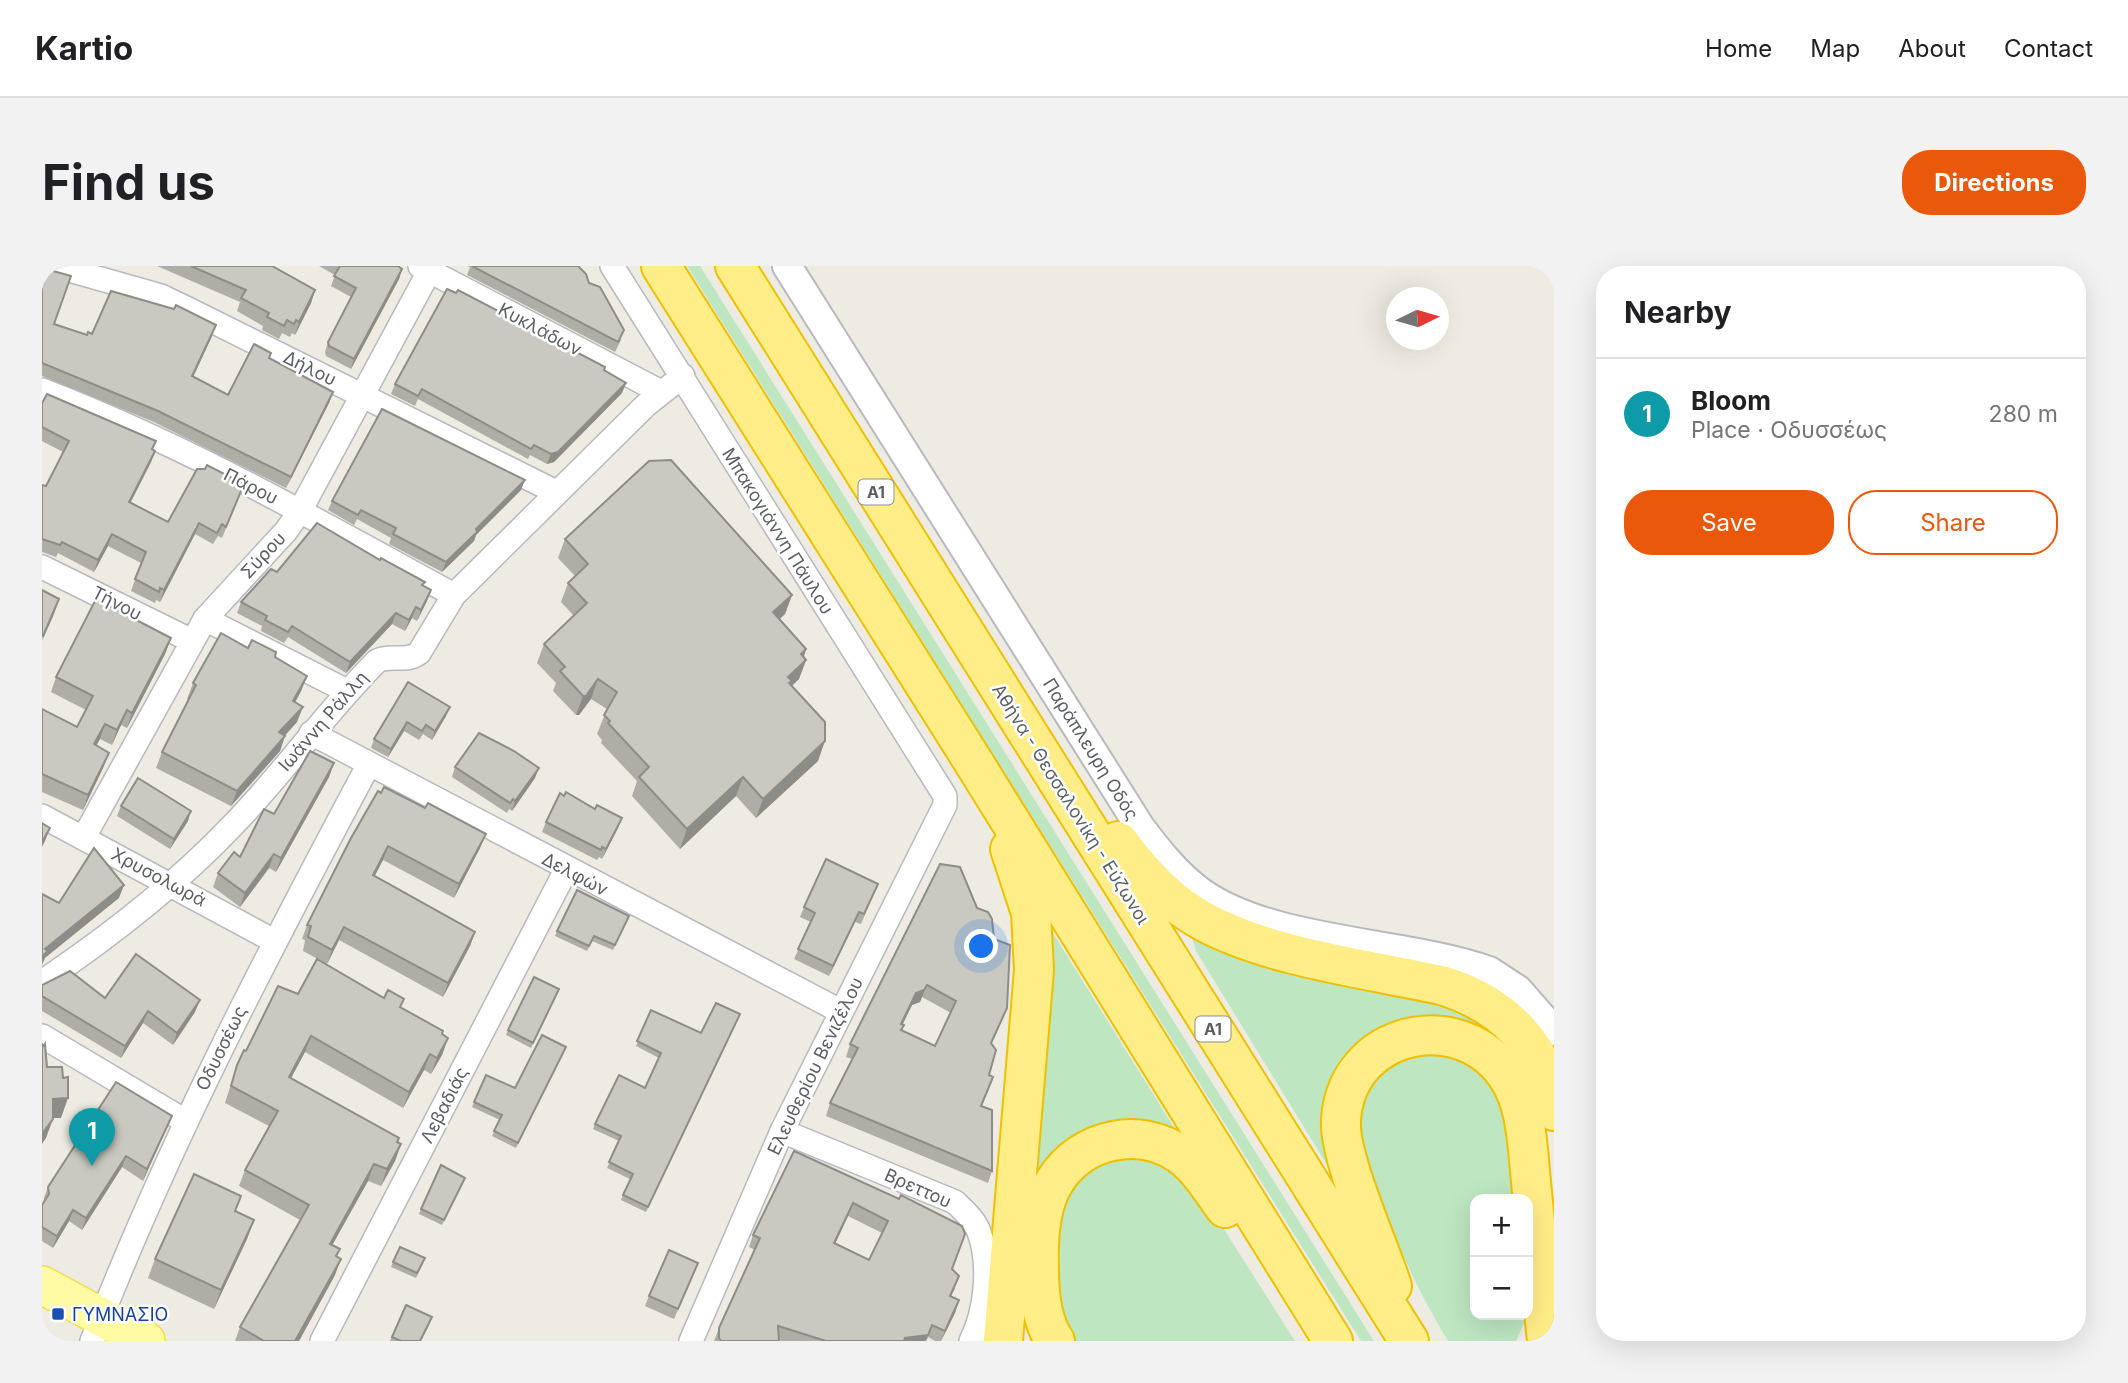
<!DOCTYPE html>
<html lang="en">
<head>
<meta charset="utf-8">
<style>
  body { margin:0; font-family:Inter,sans-serif; background:#f2f2f2; color:#202124 }
  .controls { position:absolute; right:21px; bottom:21px; display:grid; overflow:hidden; border-radius:14px; box-shadow:0 7px 28px #0002 }
  .controls button { width:63px; height:63px; display:grid; place-items:center; padding:0; border:0; border-bottom:2px solid #e0e0e0; background:#fff; color:#202124; font:35px sans-serif }
  .compass { position:absolute; left:1344px; top:21px; width:63px; height:63px; border-radius:50%; background:#fff; box-shadow:0 7px 28px #0002; rotate:85deg }
  .you { position:absolute; left:940px; top:681px; width:24px; height:24px; margin:-18px; border:5px solid #fff; border-radius:50%; background:#1a73e8; box-shadow:0 0 0 10px #1a73e833 }
  .badge { display:grid; place-items:center; width:46px; height:46px; border-radius:50%; background:#ea580c; color:#fff; font-size:23px; font-weight:700 }
  .pin { position:absolute; translate:-50% -58px; filter:drop-shadow(0 2px 4px #0008) }
  .pin::after { content:''; position:absolute; top:37px; width:24px; height:21px; background:inherit; clip-path:polygon(0 0,100% 0,50% 100%) }
  .list { margin:0; padding:0; list-style:none }
  h2 { display:flex; justify-content:space-between; align-items:center; height:91px; margin:0; padding:0 28px; font-size:30px }
  h2 small { font-size:23px; font-weight:400; color:#757577 }
  .list li { display:grid; grid-template-columns:46px 1fr auto; gap:21px; align-items:center; box-sizing:border-box; height:112px; padding:0 28px; border-top:2px solid #e0e0e0 }
  .list b { display:block; font-size:26px; white-space:nowrap }
  .list p { margin:0; font-size:23px; white-space:nowrap; color:#757577 }
  .list em { font-size:23px; font-style:normal; color:#757577 }
  .actions { display:flex; gap:14px; padding:21px 28px }
  .actions a { flex:1; padding:16px 0; border:2px solid #ea580c; border-radius:28px; text-align:center; font-size:24px; color:#ea580c }
  .actions .main { background:#ea580c; color:#fff }
  .map { position:relative; flex:none; width:1512px; height:1075px; overflow:hidden; border-radius:28px }
  header { display:flex; align-items:center; gap:42px; box-sizing:border-box; height:98px; padding:0 35px; background:#fff; border-bottom:2px solid #e0e0e0 }
  header strong { font-size:33px }
  nav { display:flex; gap:38px; margin-inline-start:auto; font-size:24px }
  .intro { display:flex; align-items:center; justify-content:space-between; box-sizing:border-box; height:168px; padding:0 42px }
  h1 { margin:0; font-size:49px }
  .button { padding:18px 32px; border-radius:28px; background:#ea580c; color:#fff; font-size:24px; font-weight:700 }
  main { display:flex; gap:42px; padding:0 42px }
  aside { flex:1; background:#fff; border-radius:28px; box-shadow:0 7px 28px #0002 }
  .map>svg:first-child { display:block }
</style>
</head>
<body>
<header>
<strong>Kartio</strong>
<nav><a>Home</a><a>Map</a><a>About</a><a>Contact</a></nav>
</header>
<div class="intro"><h1>Find us</h1><a class="button">Directions</a></div>
<main>
<div class="map">
<svg width="1512" height="1075" viewBox="0 0 1512 1075">
  <rect width="100%" height="100%" fill="#eeece2"/>
  <g fill="#bde6c1">
    <path d="M645 0H658L1332 1075H1319Z"/>
    <path d="M1147 661 1397 730 1473 772 1464 786 1327 779 1301 925 1154 685Z"/>
    <path d="M1009 664 1136 868 1118 862 989 934Z"/>
    <path d="M1411 784 1456 817 1480 933H1433V1049H1486L1474 1075H1406C1377 1027 1354 978 1336 925 1331 910 1323 895 1320 879 1313 847 1329 801 1363 790 1377 785 1396 786 1411 784Z"/>
    <path d="M1102 883 1157 924 1253 1075H1031L1013 1048 1011 962 1038 899Z"/>
  </g>
  <g fill="none" stroke-linecap="round" stroke-linejoin="round">
    <defs>
      <g id="minor">
        <path d="M13 0 119 30 144 42 514 226"/>
        <path d="M378 0 619 126"/>
        <path d="M570 0 903 530V539L740 865 649 1075"/>
        <path d="M0 124C144 179 278 256 412 329"/>
        <path d="M0 301 150 375"/>
        <path d="M163 353 305 425"/>
        <path d="M269 467 798 745"/>
        <path d="M0 550 232 675"/>
        <path d="M42 571 163 353 244 265 258 245 390 0"/>
        <path d="M0 716C68 670 133 620 190 560 241 508 283 447 335 395 349 388 364 397 377 387L412 329 604 139 641 110"/>
        <path d="M0 770 143 855"/>
        <path d="M740 865 913 936C922 945 933 954 937 966 949 999 944 1045 929 1075"/>
        <path d="M50 1075C127 876 226 687 327 498"/>
        <path d="M280 1075 524 604"/>
      </g>
      <path id="tertiary" d="M745 0 1098 561C1116 585 1135 609 1160 627 1232 677 1362 675 1447 705L1476 724 1512 765"/>
      <path id="primary" d="M0 1019 104 1075"/>
      <g id="motorway">
        <path d="M619 0 934 500 1291 1075"/>
        <path d="M693 0 1367 1075"/>
        <path d="M1076 575C1100 607 1126 636 1161 655 1227 691 1326 703 1399 719 1459 737 1505 779 1512 845"/>
        <path d="M1350 1020C1337 980 1296 890 1299 853 1306 759 1431 738 1472 822 1485 849 1486 886 1489 916 1494 969 1500 1022 1505 1075"/>
        <path d="M961 1075 992 704 989 647 968 583"/>
        <path d="M1013 1075C999 1055 997 1027 997 1003 996 975 997 940 1013 915 1040 872 1098 860 1139 889 1157 902 1170 924 1183 942"/>
      </g>
    </defs>
    <use href="#minor" stroke="#b7b9bf" stroke-width="26"/>
    <use href="#tertiary" stroke="#b7b9bf" stroke-width="32"/>
    <use href="#primary" stroke="#f6db52" stroke-width="40"/>
    <use href="#motorway" stroke="#efc000" stroke-width="42"/>
    <use href="#minor" stroke="#fff" stroke-width="23"/>
    <use href="#tertiary" stroke="#fff" stroke-width="28"/>
    <use href="#primary" stroke="#fffba5" stroke-width="37"/>
    <use href="#motorway" stroke="#ffee87" stroke-width="38"/>
  </g>
  <g fill="#aeada6" fill-rule="evenodd">
    <path d="M115 0H230L273 24 269 37 253 69 250 67 248 71 240 67 237 73 220 64 221 60 195 45 198 36Z"/>
    <path d="M277 0H357V1L360 3 357 13 309 103 284 90 283 86 286 76 309 31 289 20 293 9Z"/>
    <path d="M425 0H536L547 17 579 74 573 86 425 9 428 1Z"/>
    <path d="M0 2 12 58 45 69 50 68 170 70 151 111 186 129 229 87 227 92 291 126 287 137 244 222 112 156 0 110Z"/>
    <path d="M562 104 580 127 512 196 505 198 488 189 486 193 376 133 373 140 349 128 353 118Z"/>
    <path d="M0 137 113 185 109 196 89 236 126 256 202 218 180 272 176 270 171 278 153 268 118 336 114 334 113 337 89 325 99 297 66 280 52 306 16 287 14 291 0 286V219L4 220 21 186 0 175Z"/>
    <path d="M479 224 434 269 432 275 400 306 347 278 349 272 315 253 312 259 286 244 290 235Z"/>
    <path d="M523 273 750 329 743 348 737 353 764 383 762 391 764 394 757 413 750 420 776 495 714 552 694 530 638 583 590 530 595 515 559 477 560 474 555 468 565 443 549 433 537 449H534L511 425 514 417 495 397 502 378 532 350 519 336 526 317 533 310 516 292Z"/>
    <path d="M235 306 381 320 385 335 375 355 370 352 363 365 350 358 304 407 246 371 242 377 219 365 220 360 195 347 199 336Z"/>
    <path d="M129 372 123 388 85 462 79 459 70 479 58 473 54 479 67 487 61 502 41 544 0 526V443L35 461 44 444 9 426 14 411Z"/>
    <path d="M206 382 233 391 265 410 259 425 253 437 255 456 243 469 238 485 189 540 114 502 120 486 147 434 145 433 151 417Z"/>
    <path d="M366 416 404 450 390 474 381 468 377 474 362 465 346 491 329 482 332 473Z"/>
    <path d="M292 497 287 511 234 606 227 602 198 641 171 621 176 607 198 591 232 548Z"/>
    <path d="M413 501 493 512 470 545 467 543 465 547 410 511Z"/>
    <path d="M79 540 146 555 128 583 75 550Z"/>
    <path d="M504 556 576 562 560 593 557 591 555 594 500 566Z"/>
    <path d="M309 572 438 582 412 632 341 594 332 610 433 666 428 680 401 731 297 674 285 698 261 685 263 674 260 673 265 659Z"/>
    <path d="M898 598 960 754 950 777 947 823 939 840 950 905 946 917 784 850 788 837 810 793 804 791 808 778ZM880 731 909 747 893 780 860 765V759L870 739 878 736Z"/>
    <path d="M836 618 819 658 813 656 787 710 752 693 769 656 758 651 762 641Z"/>
    <path d="M585 655 571 684 550 675 545 685 513 670 515 665Z"/>
    <path d="M0 719 63 732 153 746 131 779 101 757 79 792 0 745Z"/>
    <path d="M517 723 489 782 464 769 466 764Z"/>
    <path d="M256 728 359 741 406 772 400 789 389 808 382 804 361 842 263 786 249 812 359 878 353 895 339 920 326 915 290 979 298 983 295 990 293 1009 257 1075H193L198 1061 258 954 197 920 203 904 227 860 183 837 195 799 204 785Z"/>
    <path d="M609 744 659 767 696 753 604 946 579 934 588 913 565 902 577 875 551 863 553 858 603 822 617 792 594 780Z"/>
    <path d="M522 786 474 882 450 870 458 854 430 841 444 809 473 822Z"/>
    <path d="M130 850 101 915 80 901 40 964 27 955 11 982 0 975V939L2 935V932L6 921Z"/>
    <path d="M752 885 910 1003 913 1023 909 1030 917 1034 913 1047 899 1075H893L886 1071 884 1075H740L737 1074V1075H672L677 1062 713 984 707 981 711 969ZM806 950 840 967 827 994 793 977Z"/>
    <path d="M423 912 400 959 377 948 379 943Z"/>
    <path d="M199 930 194 945 212 954 205 973 172 1043 106 1012 113 993Z"/>
    <path d="M351 996 381 998 374 1012 349 1001Z"/>
    <path d="M656 997 632 1053 603 1040 607 1030Z"/>
    <path d="M364 1039 390 1051 386 1061 379 1075H348Z"/>
  </g>
  <g fill="#8d8d87">
    <path d="M360 3 357 13 309 103 312 93Z"/>
    <path d="M273 24 269 37 253 69 257 56Z"/>
    <path d="M174 59 170 70 146 122 150 110Z"/>
    <path d="M584 117 580 127 512 196 505 198 509 188Z"/>
    <path d="M291 126 287 137 244 222 249 211Z"/>
    <path d="M113 185 109 196 83 247 87 236Z"/>
    <path d="M483 214 479 224 434 269 432 275 400 306 404 296 434 263Z"/>
    <path d="M157 257 153 268 118 336 122 324Z"/>
    <path d="M70 268 66 280 52 306 56 294Z"/>
    <path d="M389 324 385 335 375 355 379 344Z"/>
    <path d="M750 329 743 348 724 366 731 346Z"/>
    <path d="M17 333 12 348 0 375 1 370Z"/>
    <path d="M374 341 370 352 363 365 367 354Z"/>
    <path d="M354 347 350 358 304 407 308 396Z"/>
    <path d="M129 372 123 388 85 462 90 447Z"/>
    <path d="M764 383 759 399 764 394 757 413 747 422 746 411 759 388Z"/>
    <path d="M265 410 259 425 245 451 251 435Z"/>
    <path d="M556 413 549 433 537 449H534L541 430Z"/>
    <path d="M261 441 255 456 232 482 237 466Z"/>
    <path d="M408 441 404 450 390 474 393 465Z"/>
    <path d="M85 444 79 459 70 479 75 464Z"/>
    <path d="M365 456 362 465 346 491 349 483Z"/>
    <path d="M63 458 58 473 47 493 52 478Z"/>
    <path d="M243 470 238 485 189 540 195 525Z"/>
    <path d="M783 475 776 495 714 552 721 533Z"/>
    <path d="M67 487 61 502 41 544 46 529Z"/>
    <path d="M292 497 287 511 234 606 239 592Z"/>
    <path d="M497 502 493 512 470 545 473 535Z"/>
    <path d="M701 511 694 530 638 583 645 563Z"/>
    <path d="M149 545 146 555 128 583 132 573Z"/>
    <path d="M580 552 576 562 560 593 564 583Z"/>
    <path d="M8 562 3 575 0 581V576Z"/>
    <path d="M444 568 438 582 412 632 417 618Z"/>
    <path d="M346 580 341 594 326 623 331 609Z"/>
    <path d="M232 588 227 602 198 641 203 627Z"/>
    <path d="M82 619 77 632 3 692 0 699V690L3 683Z"/>
    <path d="M817 646 813 656 787 710 791 700Z"/>
    <path d="M302 661 297 674 285 698 290 684Z"/>
    <path d="M433 666 428 680 401 731 406 717Z"/>
    <path d="M885 719 878 736 870 739 855 770 859 758 874 727Z"/>
    <path d="M158 734 153 746 131 779 135 767Z"/>
    <path d="M106 745 101 757 79 792 83 780Z"/>
    <path d="M269 770 263 786 241 827 247 811Z"/>
    <path d="M406 772 400 789 389 808 395 792Z"/>
    <path d="M388 788 382 804 361 842 367 826Z"/>
    <path d="M26 832 19 852H4L11 833Z"/>
    <path d="M130 850 125 861 101 915 105 903Z"/>
    <path d="M11 853 4 872 0 878V868Z"/>
    <path d="M359 878 353 895 339 920 345 903Z"/>
    <path d="M84 890 80 901 40 964 44 952Z"/>
    <path d="M332 898 326 915 282 994 288 978Z"/>
    <path d="M811 937 806 950 788 989 792 977Z"/>
    <path d="M31 944 27 955 11 982 15 970Z"/>
    <path d="M212 954 205 973 172 1043 179 1024Z"/>
    <path d="M299 993 293 1009 257 1075H253Z"/>
    <path d="M917 1034 913 1047 899 1075 903 1065Z"/>
    <path d="M890 1059 884 1075H862L863 1072Z"/>
  </g>
  <g fill="#cac9c1" stroke="#8d8d87" stroke-width="2" fill-rule="evenodd">
    <path d="M149 0H230L273 24 257 56 254 54 252 58 245 54 242 60 225 51 227 47 199 32 204 24Z"/>
    <path d="M298 0H356L360 3 312 93 287 80 286 76 314 22 292 10Z"/>
    <path d="M430 0H536L544 8 547 17 558 21 582 64 576 76Z"/>
    <path d="M0 2 29 10 12 58 45 69 46 66 50 68 69 25 132 43 134 39 174 59 150 110 186 129 212 78 229 87 227 92 291 126 249 211 116 145 0 97Z"/>
    <path d="M405 23 414 27 416 24 563 101 562 104 584 117 516 186 509 188 492 179 489 183 380 123 376 130 353 118Z"/>
    <path d="M5 128 114 175 110 183 113 185 87 236 126 256 155 203H163L165 199 202 218 184 261 180 258 175 267 157 257 122 324 118 322 117 326 93 313 104 286 70 268 56 294 20 276 18 279 0 273V219L4 220 27 175 0 161V137Z"/>
    <path d="M340 143 483 214 434 263 435 266 404 296 351 268 354 262 319 244 316 249 290 235Z"/>
    <path d="M629 194 750 329 731 346 764 383 759 388 764 394 746 411 750 415 747 417 783 456V475L721 533 701 511 645 563 597 511 607 501 566 457 568 455 562 449 575 426 556 413 544 430H541L518 405 523 401 502 378 545 337 526 317 546 298 523 273 607 195Z"/>
    <path d="M275 257 338 294 339 292 383 316 380 319 389 324 379 344 374 341 367 354 354 347 308 396 250 360 246 366 223 354 225 350 199 336 229 303 235 306Z"/>
    <path d="M0 324 17 333 1 370H0Z"/>
    <path d="M54 333 129 372 90 447 85 444 75 464 63 458 52 478 67 487 46 529 0 508V443L35 461 51 430 14 411Z"/>
    <path d="M179 367 206 382 210 374 234 386 233 391 265 410 251 435 261 441 237 466 243 470 195 525 120 486 154 419 151 417Z"/>
    <path d="M366 416 408 441 393 465 384 459 380 465 365 456 349 483 332 473Z"/>
    <path d="M437 467 472 485 497 502 473 535 471 533 468 537 413 501Z"/>
    <path d="M268 485 292 497 239 592 232 588 203 627 176 607 192 586 198 591 222 543 232 548Z"/>
    <path d="M96 512 149 545 132 573 79 540Z"/>
    <path d="M342 521 383 542 386 537 444 568 417 618 346 580 331 609 433 666 406 717 302 661 290 684 266 671 269 660 265 659 309 572 336 525 339 527Z"/>
    <path d="M524 526 553 543 555 539 580 552 564 583 560 581 559 584 504 556 518 527 522 530Z"/>
    <path d="M0 557 8 562 0 576Z"/>
    <path d="M52 582 82 619 3 683 6 685 0 690V628L17 637Z"/>
    <path d="M784 593 836 618 822 648 817 646 791 700 756 683 773 647 762 641Z"/>
    <path d="M898 598 918 601 935 642 946 646 950 653 952 673 968 679 965 742 949 777 954 784 947 809 951 811 939 840 950 844V905L788 837 816 782 808 778ZM885 719 914 735 893 780 859 764 862 759 859 758 874 727 882 724Z"/>
    <path d="M535 624 587 650 573 679 552 670 547 680 515 665Z"/>
    <path d="M94 688 158 734 135 767 106 745 83 780 0 730V719L28 705 63 732Z"/>
    <path d="M275 693 342 732 346 724 362 733 358 741 401 765 400 768 406 772 395 792 388 788 367 826 269 770 247 811 357 872 355 876 359 878 345 903 332 898 288 978 298 983 294 990 299 993 253 1075H222L198 1061 267 939 203 904 236 845 189 820 195 799 202 784 204 785 236 720 256 728Z"/>
    <path d="M492 711 517 723 491 777 466 764Z"/>
    <path d="M674 737 698 748 606 941 581 929 591 908 567 896 579 870 553 858 577 809 603 822 619 787 595 775 609 744 659 767Z"/>
    <path d="M500 769 524 781 476 877 452 865 460 849 432 836 444 809 473 822Z"/>
    <path d="M0 778 2 780 3 778 5 801H20L21 812 26 811V832L11 833V853L0 868Z"/>
    <path d="M74 816 130 850 105 903 84 890 44 952 31 944 15 970 0 961V939L7 928 6 921Z"/>
    <path d="M752 885 857 933 859 929 920 960 923 968 910 1003 917 1010 908 1030 917 1034 903 1065 890 1059 886 1069 863 1072 862 1075H784L736 1060 737 1075H679L677 1072V1062L718 972 711 969ZM811 937 846 955 827 994 792 977Z"/>
    <path d="M399 899 423 912 402 954 379 943Z"/>
    <path d="M152 908 199 930 193 945 212 954 179 1024 113 993Z"/>
    <path d="M358 981 383 992 375 1007 351 996Z"/>
    <path d="M627 984 656 997 636 1043 607 1030Z"/>
    <path d="M364 1039 390 1051 378 1075H359L350 1071Z"/>
  </g>
  <rect fill="#1a4fb4" stroke="#fff" stroke-width="2.5" x="9" y="1041" width="14" height="14" rx="3.5"/>
  <g text-anchor="middle" dominant-baseline="central" stroke-width="5" stroke-linejoin="round" paint-order="stroke">
    <g fill="#fff" stroke="#8c8e92" stroke-width="2">
      <rect x="816.5" y="213.5" width="35" height="25" rx="5"/>
      <rect x="1153.5" y="750.5" width="35" height="25" rx="5"/>
    </g>
    <g font-size="16" font-weight="bold" fill="#5a5d63">
      <text x="834" y="226">Α1</text>
      <text x="1171" y="763">Α1</text>
    </g>
    <g font-size="18" fill="#5a5d63" stroke="#fff">
      <text transform="translate(498 63) rotate(28)">Κυκλάδων</text>
      <text transform="translate(268 102) rotate(26)">Δήλου</text>
      <text transform="translate(209 220) rotate(27)">Πάρου</text>
      <text transform="translate(736 265) rotate(58)">Μπακογιάννη Πάυλου</text>
      <text transform="translate(221 289) rotate(-47)">Σύρου</text>
      <text transform="translate(75 337) rotate(27)">Τήνου</text>
      <text transform="translate(281 455) rotate(-49)">Ιωάννη Ράλλη</text>
      <text transform="translate(1049 483) rotate(58)">Παράπλευρη Οδός</text>
      <text transform="translate(1029 538) rotate(58)">Αθήνα - Θεσσαλονίκη - Εύζωνοι</text>
      <text transform="translate(533 608) rotate(28)">Δελφών</text>
      <text transform="translate(117 611) rotate(28)">Χρυσολωρά</text>
      <text transform="translate(179 782) rotate(-64)">Οδυσσέως</text>
      <text transform="translate(773 800) rotate(-64)">Ελευθερίου Βενιζέλου</text>
      <text transform="translate(402 839) rotate(-63)">Λεβαδιάς</text>
      <text transform="translate(876 922) rotate(24)">Βρεττου</text>
    </g>
    <g font-size="18" fill="#164399" stroke="#fff" text-anchor="start">
      <text x="30" y="1048">ΓΥΜΝΑΣΙΟ</text>
    </g>
  </g>
</svg>
<div class="controls">
<button>+</button>
<button>−</button>
</div>
<svg class="compass" viewBox="-18 -18 36 36"><path d="M0-13l5 13h-10z" fill="#e53935"/><path d="M0 13l5-13h-10z" fill="#757577"/></svg>
<div class="you"></div>
<div class="pin badge" style="left:50px;top:900px;background:#0f9aa8">1</div>
</div>
<aside>
<h2>Nearby<small></small></h2>
<ul class="list">
<li><span class="badge" style="background:#0f9aa8">1</span><div><b>Bloom</b><p>Place · Οδυσσέως</p></div><em>280 m</em></li>
</ul>
<div class="actions"><a class="main">Save</a><a>Share</a></div>
</aside>
</main>
</body>
</html>
